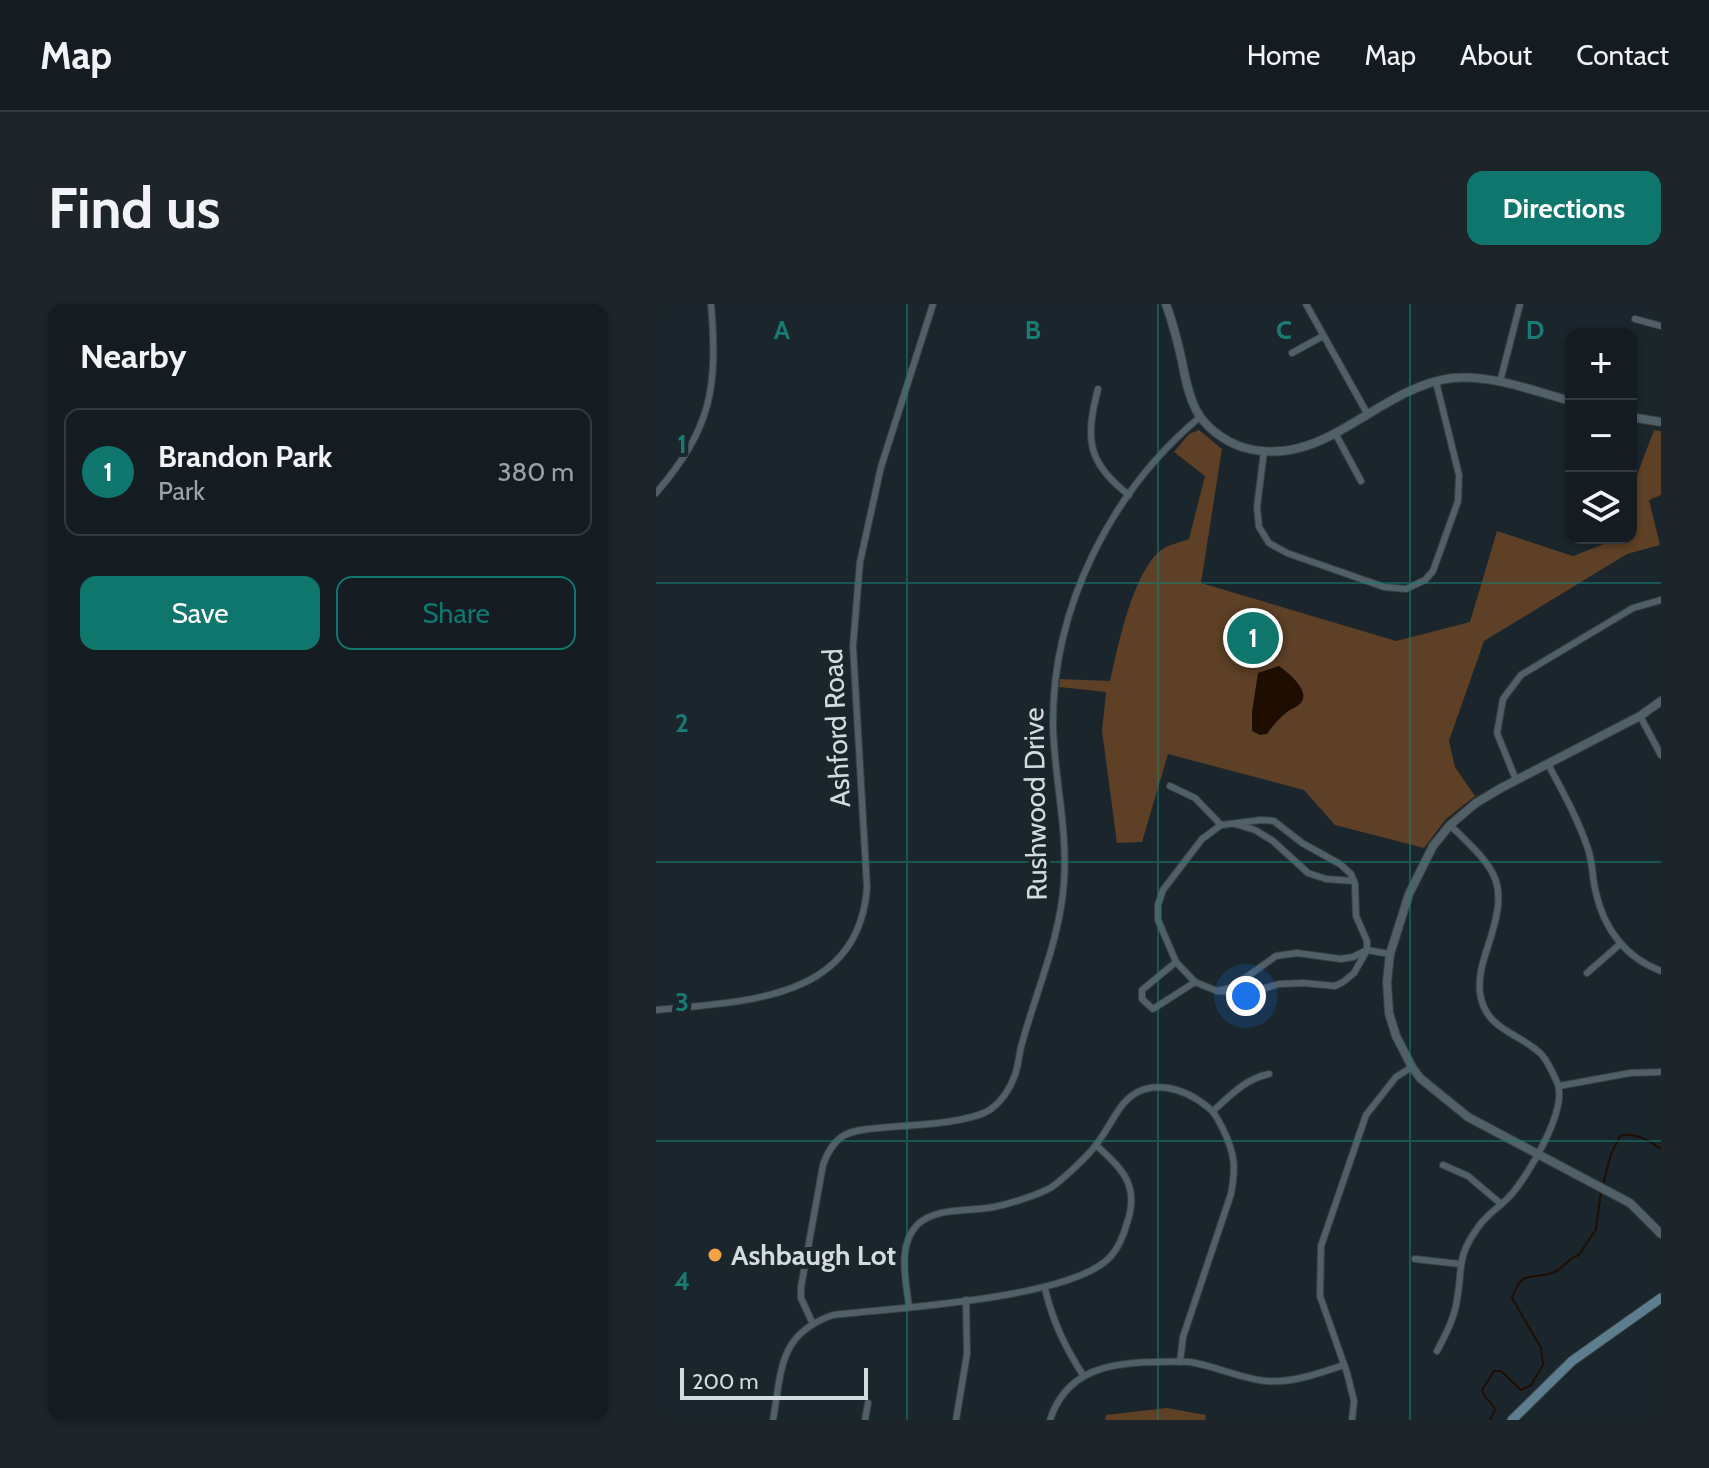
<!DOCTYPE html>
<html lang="en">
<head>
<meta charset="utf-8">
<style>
  body { margin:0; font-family:Cabin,sans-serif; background:#1d252a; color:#f1f3f6 }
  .controls { position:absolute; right:24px; top:24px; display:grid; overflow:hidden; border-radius:16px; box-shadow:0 2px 6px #0004 }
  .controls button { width:72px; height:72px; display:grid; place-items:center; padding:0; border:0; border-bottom:2px solid #333a3f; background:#141c21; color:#f1f3f6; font:40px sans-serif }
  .scale { position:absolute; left:24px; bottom:20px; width:188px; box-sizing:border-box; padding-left:8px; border:4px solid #d3dbde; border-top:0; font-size:22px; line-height:28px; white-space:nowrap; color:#d3dbde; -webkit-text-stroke:6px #1a262c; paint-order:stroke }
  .you { position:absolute; left:590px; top:692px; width:28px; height:28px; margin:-20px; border:6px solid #fff; border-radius:50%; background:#1a73e8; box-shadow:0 0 0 12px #1a73e833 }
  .badge { display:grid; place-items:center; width:52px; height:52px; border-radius:50%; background:#0f766e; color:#fff; font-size:26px; font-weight:700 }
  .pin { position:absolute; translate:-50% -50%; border:4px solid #fff; box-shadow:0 2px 8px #0006 }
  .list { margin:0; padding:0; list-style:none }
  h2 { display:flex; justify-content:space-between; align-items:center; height:104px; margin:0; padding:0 32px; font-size:34px }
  h2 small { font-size:26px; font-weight:400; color:#9da1a5 }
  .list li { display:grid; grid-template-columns:52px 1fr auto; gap:24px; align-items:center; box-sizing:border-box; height:128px; margin:0 16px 16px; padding:0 16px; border:2px solid #333a3f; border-radius:16px }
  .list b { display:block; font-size:30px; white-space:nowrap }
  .list p { margin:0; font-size:26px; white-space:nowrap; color:#9da1a5 }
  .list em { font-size:26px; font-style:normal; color:#9da1a5 }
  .actions { display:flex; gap:16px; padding:24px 32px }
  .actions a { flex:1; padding:18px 0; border:2px solid #0f766e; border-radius:16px; text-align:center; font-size:28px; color:#0f766e }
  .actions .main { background:#0f766e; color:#fff }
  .icon { flex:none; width:44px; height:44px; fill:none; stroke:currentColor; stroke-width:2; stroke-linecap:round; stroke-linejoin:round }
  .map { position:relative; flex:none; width:1005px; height:1116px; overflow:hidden; border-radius:16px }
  header { display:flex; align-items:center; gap:48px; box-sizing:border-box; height:112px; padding:0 40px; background:#141c21; border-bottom:2px solid #333a3f }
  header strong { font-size:38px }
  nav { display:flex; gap:44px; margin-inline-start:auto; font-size:28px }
  .intro { display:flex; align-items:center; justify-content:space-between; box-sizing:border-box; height:192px; padding:0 48px }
  h1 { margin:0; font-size:56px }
  .button { padding:20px 36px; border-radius:16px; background:#0f766e; color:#fff; font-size:28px; font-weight:700 }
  main { display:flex; gap:48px; padding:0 48px }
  aside { flex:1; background:#141c21; border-radius:16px; box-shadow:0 2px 6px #0004 }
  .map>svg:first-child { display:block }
</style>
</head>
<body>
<header>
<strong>Map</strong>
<nav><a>Home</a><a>Map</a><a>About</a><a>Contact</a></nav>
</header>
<div class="intro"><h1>Find us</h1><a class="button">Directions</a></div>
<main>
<aside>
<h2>Nearby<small></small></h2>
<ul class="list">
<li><span class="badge">1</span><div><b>Brandon Park</b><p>Park</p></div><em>380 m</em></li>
</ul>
<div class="actions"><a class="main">Save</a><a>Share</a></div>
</aside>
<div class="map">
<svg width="1005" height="1116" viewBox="0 0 1005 1116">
  <rect width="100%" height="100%" fill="#1a262c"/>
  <g fill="#5d4025">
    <path d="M543 126 566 145 545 279 740 337 814 318 841 227 917 252 956 237 957 234H975V187L998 126 1005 127V191L993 196 1004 241 971 250 828 337 793 437 799 463 819 492 790 515 768 544 679 521 648 486 512 450 486 538 461 539 446 427 450 388 403 383 404 375 454 377C462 342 476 271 504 247 511 241 525 238 533 235L549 172 518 148 533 130Z"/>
    <path d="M511 1104 550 1111 549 1116H449L450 1111Z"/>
  </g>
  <path fill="#1e0e01" d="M623 362C631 368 655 386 645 399 642 402 638 404 634 406 624 413 618 420 611 430L604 431 596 427V408L602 369Z"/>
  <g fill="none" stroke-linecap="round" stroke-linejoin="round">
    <g stroke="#1e0e01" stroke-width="2">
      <path d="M947 881 955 850 964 832C978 827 994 837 1005 845"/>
      <path d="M834 1116 839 1106C836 1097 828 1095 826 1086L838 1067H845L865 1086 875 1081 887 1061 885 1044 856 994C866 965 874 976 896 969 907 966 911 954 923 951L940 925 945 887"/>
    </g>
    <defs>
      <g id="minor">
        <path d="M650 0 712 111"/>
        <path d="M979 15 1005 22"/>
        <path d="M636 49 667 32"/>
        <path d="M844 78 864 0"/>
        <path d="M442 85C429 135 431 159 473 191"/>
        <path d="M679 129 705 177"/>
        <path d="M608 147 601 203 603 223 613 239 631 249 728 283 750 285 769 276 777 267 802 197 803 171 780 78"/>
        <path d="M0 189C56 124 62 83 55 0"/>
        <path d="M984 412 1005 451"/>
        <path d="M892 460C907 488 922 515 932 545 937 559 936 574 940 589 948 625 970 654 1005 667"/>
        <path d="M860 476 841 429 847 395 865 371 977 304 1005 296"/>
        <path d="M514 482 539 494 565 521"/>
        <path d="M579 520 599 526 617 537 652 569 670 575 698 577"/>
        <path d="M520 658 486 686V695L497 705 539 678"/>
        <path d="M931 669 963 641"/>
        <path d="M561 687 592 689 623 680 648 679 679 682 687 678 698 669 711 646V637L700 612 699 580 695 570 684 560 646 539 618 517 605 516 565 521 546 535 507 586 502 601V616L520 658 539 678 561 687 575 684 620 652 641 649 685 655 697 653 711 646 734 650"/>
        <path d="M0 706C87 697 203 698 211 583L197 342 204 258 225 163 277 0"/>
        <path d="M903 782 974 769 1005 768"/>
        <path d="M557 807C575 791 589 775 613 770"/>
        <path d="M787 861 812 872 845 900"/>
        <path d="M759 955 804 960"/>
        <path d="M389 985C397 1018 409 1043 427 1071"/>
        <path d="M253 1003C250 976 241 942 261 921 278 904 310 907 332 904 347 902 383 891 396 883 408 874 431 853 440 841 450 828 457 813 467 800 491 771 530 784 554 805 560 810 563 818 567 825 579 850 580 863 575 890L527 1033 524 1058"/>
        <path d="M156 1018 145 994V983L167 861C171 850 176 839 187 832 197 826 211 825 222 824 250 821 314 820 335 805 347 796 354 785 359 771 363 760 363 747 367 736 382 682 404 634 408 578 412 525 398 473 397 421 396 304 455 187 544 113"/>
        <path d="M781 1047C790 1030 798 1015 801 996 807 962 800 953 823 922 831 910 844 903 854 892 872 872 913 804 901 778 897 769 892 758 886 751 865 729 829 727 824 689 822 673 827 657 832 642 854 576 841 567 794 521"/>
        <path d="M117 1116C126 1066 122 1030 177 1011 237 1004 418 995 455 952 463 943 468 930 471 919 484 881 466 865 440 841"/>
        <path d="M209 1116 212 1099"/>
        <path d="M300 1116 311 1050 310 996"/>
        <path d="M394 1116C410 1067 451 1059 497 1058 509 1058 522 1057 534 1058 560 1062 585 1075 611 1077 637 1079 664 1069 688 1061"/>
        <path d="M696 1116 698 1097 691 1069 664 992 665 942 710 811 740 773 756 763"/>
      </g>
      <g id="tertiary">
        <path d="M510 0C516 17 521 35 525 53 529 71 531 88 540 106 549 123 568 137 586 143 667 168 720 84 796 74 835 70 877 87 915 97"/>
        <path d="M975 113 1005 118"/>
        <path d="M1005 397 984 412 845 484 820 499 794 521 777 542 753 590 734 650 731 678 733 709 740 732 756 763 764 774 812 813 974 899 1005 930"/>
      </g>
      <path id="secondary" d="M856 1116 916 1057 1005 994"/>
    </defs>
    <use href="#minor" stroke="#364044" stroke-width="8"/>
    <use href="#tertiary" stroke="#364044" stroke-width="10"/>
    <use href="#secondary" stroke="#364044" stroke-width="11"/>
    <use href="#minor" stroke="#515f66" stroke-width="6"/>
    <use href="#tertiary" stroke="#515f66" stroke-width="8"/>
    <use href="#secondary" stroke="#5c7e8e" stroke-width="9"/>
  </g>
  <path fill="none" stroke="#197b74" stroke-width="2" stroke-opacity="0.55" d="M251 0V1116M502 0V1116M754 0V1116M0 279H1005M0 558H1005M0 837H1005"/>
  <circle fill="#f7a149" stroke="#1a262c" stroke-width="3" cx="59" cy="951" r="8"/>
  <g text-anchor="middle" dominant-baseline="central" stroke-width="8" stroke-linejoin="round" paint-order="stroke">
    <g font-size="28" fill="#d3dbde" stroke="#1a262c">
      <text transform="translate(180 424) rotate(-93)">Ashford Road</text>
      <text transform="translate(379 500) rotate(-91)">Rushwood Drive</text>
    </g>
    <g font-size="28" font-weight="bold" fill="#d3dbde" stroke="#1a262c" text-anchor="start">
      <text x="75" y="951">Ashbaugh Lot</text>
    </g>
  </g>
  <g font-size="26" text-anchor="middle" font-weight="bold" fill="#197b74" stroke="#1a262c" stroke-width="8" stroke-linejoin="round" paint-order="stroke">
    <text x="126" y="35">A</text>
    <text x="377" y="35">B</text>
    <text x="628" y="35">C</text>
    <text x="879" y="35">D</text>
    <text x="26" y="149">1</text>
    <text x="26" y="428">2</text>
    <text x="26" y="707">3</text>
    <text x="26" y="986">4</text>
  </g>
</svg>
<div class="controls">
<button>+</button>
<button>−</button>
<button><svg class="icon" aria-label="layers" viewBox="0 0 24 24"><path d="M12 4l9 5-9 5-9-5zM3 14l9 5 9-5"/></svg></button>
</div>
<div class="scale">200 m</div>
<div class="you"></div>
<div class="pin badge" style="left:597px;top:334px">1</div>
</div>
</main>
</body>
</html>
